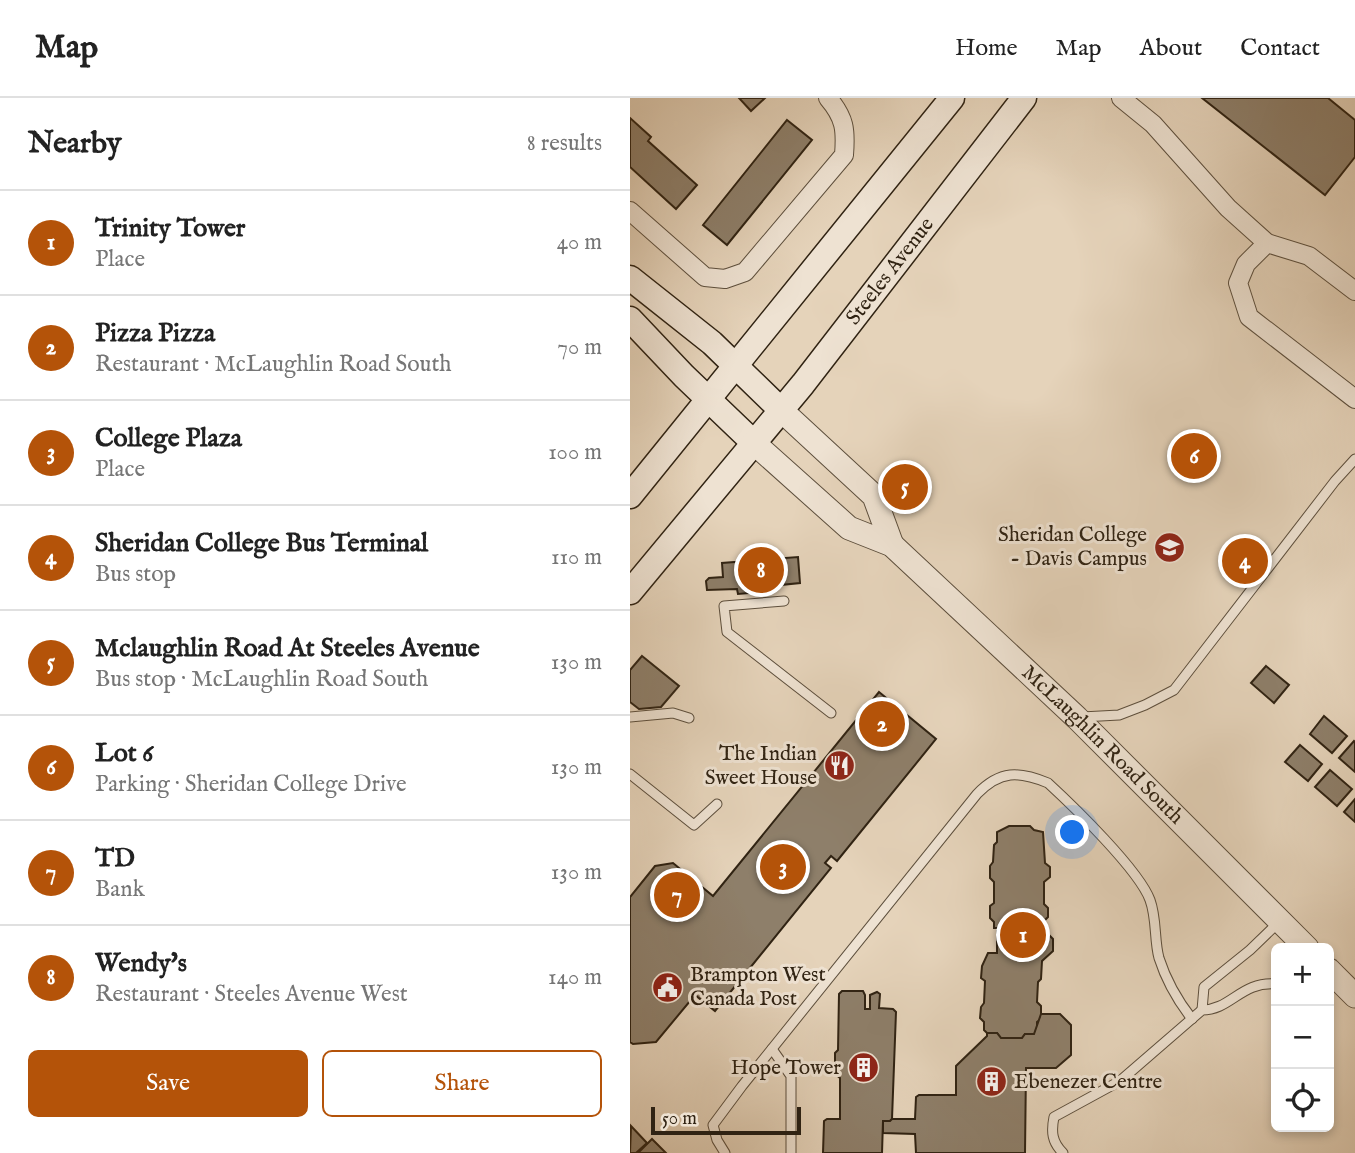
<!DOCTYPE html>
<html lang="en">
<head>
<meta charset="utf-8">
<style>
  body { margin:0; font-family:"IM FELL English",serif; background:#f2f2f2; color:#222 }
  .controls { position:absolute; right:21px; bottom:21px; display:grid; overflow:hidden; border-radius:10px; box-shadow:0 4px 10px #0003 }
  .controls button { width:63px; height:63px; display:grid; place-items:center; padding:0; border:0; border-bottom:2px solid #e0e0e0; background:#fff; color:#222; font:35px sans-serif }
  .scale { position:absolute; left:21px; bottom:18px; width:150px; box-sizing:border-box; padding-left:7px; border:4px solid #302313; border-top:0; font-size:19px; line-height:24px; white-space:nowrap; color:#302313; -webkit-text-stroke:5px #eee2d2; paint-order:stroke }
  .you { position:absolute; left:443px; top:735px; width:24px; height:24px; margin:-18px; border:5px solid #fff; border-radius:50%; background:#1a73e8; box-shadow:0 0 0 10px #1a73e833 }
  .badge { display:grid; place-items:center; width:46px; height:46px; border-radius:50%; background:#b45309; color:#fff; font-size:23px; font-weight:700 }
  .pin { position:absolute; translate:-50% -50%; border:4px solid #fff; box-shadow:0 2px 7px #0006 }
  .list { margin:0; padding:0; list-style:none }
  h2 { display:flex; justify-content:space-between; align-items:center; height:91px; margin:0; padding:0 28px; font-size:30px }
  h2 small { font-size:23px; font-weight:400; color:#767676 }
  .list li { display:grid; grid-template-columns:46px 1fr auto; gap:21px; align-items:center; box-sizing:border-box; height:105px; padding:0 28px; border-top:2px solid #e0e0e0 }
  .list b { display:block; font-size:26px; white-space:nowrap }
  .list p { margin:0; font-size:23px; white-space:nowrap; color:#767676 }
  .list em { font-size:23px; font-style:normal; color:#767676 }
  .actions { display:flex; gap:14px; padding:21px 28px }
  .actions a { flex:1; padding:16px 0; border:2px solid #b45309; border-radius:10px; text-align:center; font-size:24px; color:#b45309 }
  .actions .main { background:#b45309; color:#fff }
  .icon { flex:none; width:38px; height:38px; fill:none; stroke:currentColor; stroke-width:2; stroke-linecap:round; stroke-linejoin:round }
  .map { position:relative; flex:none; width:725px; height:1055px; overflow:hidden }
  header { display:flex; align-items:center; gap:42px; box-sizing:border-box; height:98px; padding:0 35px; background:#fff; border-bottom:2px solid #e0e0e0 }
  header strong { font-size:33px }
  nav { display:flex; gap:38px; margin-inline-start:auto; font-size:24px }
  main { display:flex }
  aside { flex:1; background:#fff }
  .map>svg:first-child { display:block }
</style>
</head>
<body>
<header>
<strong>Map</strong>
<nav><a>Home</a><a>Map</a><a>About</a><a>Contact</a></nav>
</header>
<main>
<aside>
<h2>Nearby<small>8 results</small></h2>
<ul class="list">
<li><span class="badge">1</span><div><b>Trinity Tower</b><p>Place</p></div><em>40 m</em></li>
<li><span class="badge">2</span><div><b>Pizza Pizza</b><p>Restaurant · McLaughlin Road South</p></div><em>70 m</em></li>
<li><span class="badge">3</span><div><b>College Plaza</b><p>Place</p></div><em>100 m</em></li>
<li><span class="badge">4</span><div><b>Sheridan College Bus Terminal</b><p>Bus stop</p></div><em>110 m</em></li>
<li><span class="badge">5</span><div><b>Mclaughlin Road At Steeles Avenue</b><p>Bus stop · McLaughlin Road South</p></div><em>130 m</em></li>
<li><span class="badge">6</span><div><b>Lot 6</b><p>Parking · Sheridan College Drive</p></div><em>130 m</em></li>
<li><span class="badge">7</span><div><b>TD</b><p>Bank</p></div><em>130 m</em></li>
<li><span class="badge">8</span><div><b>Wendy's</b><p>Restaurant · Steeles Avenue West</p></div><em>140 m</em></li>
</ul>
<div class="actions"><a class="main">Save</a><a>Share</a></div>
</aside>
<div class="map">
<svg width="725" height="1055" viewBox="0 0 725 1055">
  <rect width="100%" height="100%" fill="#e5d3ba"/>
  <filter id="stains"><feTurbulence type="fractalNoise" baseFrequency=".00286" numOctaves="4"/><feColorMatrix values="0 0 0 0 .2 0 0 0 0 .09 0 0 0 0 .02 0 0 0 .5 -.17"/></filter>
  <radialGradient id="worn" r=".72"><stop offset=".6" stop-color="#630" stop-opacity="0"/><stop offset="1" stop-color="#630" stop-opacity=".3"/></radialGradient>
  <g fill="#8e7f6a" stroke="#302313" stroke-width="2">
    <path d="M109 0H135L121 13Z"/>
    <path d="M572 0H698L725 22V59L695 97Z"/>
    <path d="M0 20 21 39 18 43 67 87 46 111 0 69Z"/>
    <path d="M157 22 182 42 97 147 73 127Z"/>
    <path d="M168 459 170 485 141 488 142 493 108 496 107 491 77 492 76 483 79 480 93 479 92 465Z"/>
    <path d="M12 558 49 588 31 609 9 611 0 604V572Z"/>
    <path d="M636 568 659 587 644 605 621 585Z"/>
    <path d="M249 594 306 641 207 763 201 758 195 765 201 770 85 913 65 897 26 944 3 946 0 944V799L25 768 43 765 83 798Z"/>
    <path d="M694 618 717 638 702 655 680 636Z"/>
    <path d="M724 643 725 644V674L709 660Z"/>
    <path d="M670 647 692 666 678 683 655 664Z"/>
    <path d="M700 672 722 691 707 708 685 689Z"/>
    <path d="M725 701V724L714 714Z"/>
    <path d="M379 728H400L404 732 413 734 415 765 420 769V779L414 784V806L418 810V819L413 824V831L423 841V853L412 863 411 881 408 884 407 904 411 908V921L407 924V934L404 936H395L392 940H371L367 935H357L354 932V924L350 920 351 909 354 905 355 883 351 880 352 868 358 855H367V833L371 830H364V824L360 820V808L364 805V784L360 780V768L363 764 364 747 367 744V734Z"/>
    <path d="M212 893H233L235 897V911H240V897L247 894 250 896 249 910 263 911 266 914 262 1021 260 1023H253L252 1055H193L194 1023 197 1021H210V980L205 976V955L208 952 209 896Z"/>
    <path d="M411 916H430L441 927V957L426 970H396L395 1055H286L285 1036 253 1035V1023H260L262 1021H285L286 999 289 997H326V968L357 938V935H367L371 940H392L395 936H404Z"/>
    <path d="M1 1028 17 1045 6 1055H0Z"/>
    <path d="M22 1041 36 1055H8Z"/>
  </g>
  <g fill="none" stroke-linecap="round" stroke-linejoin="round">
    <defs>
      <g id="service">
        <path d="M154 503 94 508 97 534 201 615"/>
        <path d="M0 619 43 615 59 620"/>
        <path d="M452 619 489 617 515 607 544 592 705 383 725 361"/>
        <path d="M0 676 64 727 87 706"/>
        <path d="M572 912 574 889 620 852 650 823"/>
        <path d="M142 951 161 978V1055"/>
        <path d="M95 1055 87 1042 83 1027 112 988 347 696C370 672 389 673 418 685 443 708 509 772 520 802 527 821 524 842 529 860 536 882 548 903 562 921"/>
        <path d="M433 1055C422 1044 421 1034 424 1019L490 983 572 912C601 912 611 883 646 886"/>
      </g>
      <g id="minor">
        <path d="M491 0 523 26 598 110 637 145 679 158 725 193"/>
        <path d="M0 113 75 179 95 181 115 174 214 57C216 32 215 20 198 0"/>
        <path d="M637 145 616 166 608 185 619 219 725 301"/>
      </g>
      <g id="tertiary">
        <path d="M151 312 244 398 262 447"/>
        <path id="s1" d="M124 345 219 430 262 447 447 620 677 850"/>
        <path d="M699 872 725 898"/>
      </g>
      <g id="secondary">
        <path d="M0 180 82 245 151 312"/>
        <path d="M0 221 54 278 124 345"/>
        <path d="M0 398 322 0"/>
        <path id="s2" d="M0 494 173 286 394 0"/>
      </g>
    </defs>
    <use href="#service" stroke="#5d4f3d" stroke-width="11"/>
    <use href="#minor" stroke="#5d4f3d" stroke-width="20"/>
    <use href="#tertiary" stroke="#5d4f3d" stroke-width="25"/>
    <use href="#secondary" stroke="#302313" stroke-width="27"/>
    <use href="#service" stroke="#eee2d2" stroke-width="9"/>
    <use href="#minor" stroke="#eee2d2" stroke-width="18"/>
    <use href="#tertiary" stroke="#eee2d2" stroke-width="23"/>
    <use href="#secondary" stroke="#eee2d2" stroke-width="24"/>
  </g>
  <defs>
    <symbol id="university-disc" viewBox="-11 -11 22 22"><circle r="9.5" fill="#8f2418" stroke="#eee2d2"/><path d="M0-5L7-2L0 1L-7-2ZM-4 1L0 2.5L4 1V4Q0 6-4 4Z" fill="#fff"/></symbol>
    <symbol id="restaurant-disc" viewBox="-11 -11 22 22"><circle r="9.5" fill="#8f2418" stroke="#eee2d2"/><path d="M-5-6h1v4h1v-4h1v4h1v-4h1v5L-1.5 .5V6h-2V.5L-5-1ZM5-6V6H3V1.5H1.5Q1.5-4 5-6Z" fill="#fff"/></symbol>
    <symbol id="civic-disc" viewBox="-11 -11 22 22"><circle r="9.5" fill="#8f2418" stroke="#eee2d2"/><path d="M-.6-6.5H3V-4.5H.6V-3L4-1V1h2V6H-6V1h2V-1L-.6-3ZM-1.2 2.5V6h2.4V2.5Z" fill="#fff"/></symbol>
    <symbol id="building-disc" viewBox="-11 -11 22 22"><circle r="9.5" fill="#8f2418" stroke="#eee2d2"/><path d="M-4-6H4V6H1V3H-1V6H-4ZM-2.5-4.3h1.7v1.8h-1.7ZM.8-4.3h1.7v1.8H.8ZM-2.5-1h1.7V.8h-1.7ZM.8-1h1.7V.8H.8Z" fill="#fff"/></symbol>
  </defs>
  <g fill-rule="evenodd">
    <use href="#university-disc" x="522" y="432" width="35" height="35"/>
    <use href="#restaurant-disc" x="192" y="650" width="35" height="35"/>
    <use href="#civic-disc" x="20" y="872" width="35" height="35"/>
    <use href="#building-disc" x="216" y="952" width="35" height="35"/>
    <use href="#building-disc" x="344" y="966" width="35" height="35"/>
  </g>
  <g text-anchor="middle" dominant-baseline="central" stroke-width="6" stroke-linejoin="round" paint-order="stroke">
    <g font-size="21" fill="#302313" stroke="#eee2d2">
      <text stroke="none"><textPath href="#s2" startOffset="413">Steeles Avenue</textPath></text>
      <text stroke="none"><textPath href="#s1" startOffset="464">McLaughlin Road South</textPath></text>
    </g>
    <g font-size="21" fill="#302313" stroke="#eee2d2" text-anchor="end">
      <text x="517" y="437">Sheridan College<tspan x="517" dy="24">- Davis Campus</tspan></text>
      <text x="187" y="656">The Indian<tspan x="187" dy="24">Sweet House</tspan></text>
      <text x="60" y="877" text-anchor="start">Brampton West<tspan x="60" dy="24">Canada Post</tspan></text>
      <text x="211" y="970">Hope Tower</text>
      <text x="384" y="984" text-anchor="start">Ebenezer Centre</text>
    </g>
  </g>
  <rect width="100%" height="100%" filter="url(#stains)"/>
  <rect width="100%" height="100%" fill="url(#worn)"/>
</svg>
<div class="controls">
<button>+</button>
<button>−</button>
<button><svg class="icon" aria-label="locate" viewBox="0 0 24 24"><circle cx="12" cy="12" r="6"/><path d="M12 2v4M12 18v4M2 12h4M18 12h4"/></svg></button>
</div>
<div class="scale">50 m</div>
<div class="you"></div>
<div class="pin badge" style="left:393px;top:837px">1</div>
<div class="pin badge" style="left:252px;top:626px">2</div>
<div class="pin badge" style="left:153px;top:769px">3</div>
<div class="pin badge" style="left:615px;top:463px">4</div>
<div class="pin badge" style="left:275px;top:389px">5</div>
<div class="pin badge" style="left:564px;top:358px">6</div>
<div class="pin badge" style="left:47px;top:797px">7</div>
<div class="pin badge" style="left:131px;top:472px">8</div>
</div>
</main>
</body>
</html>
